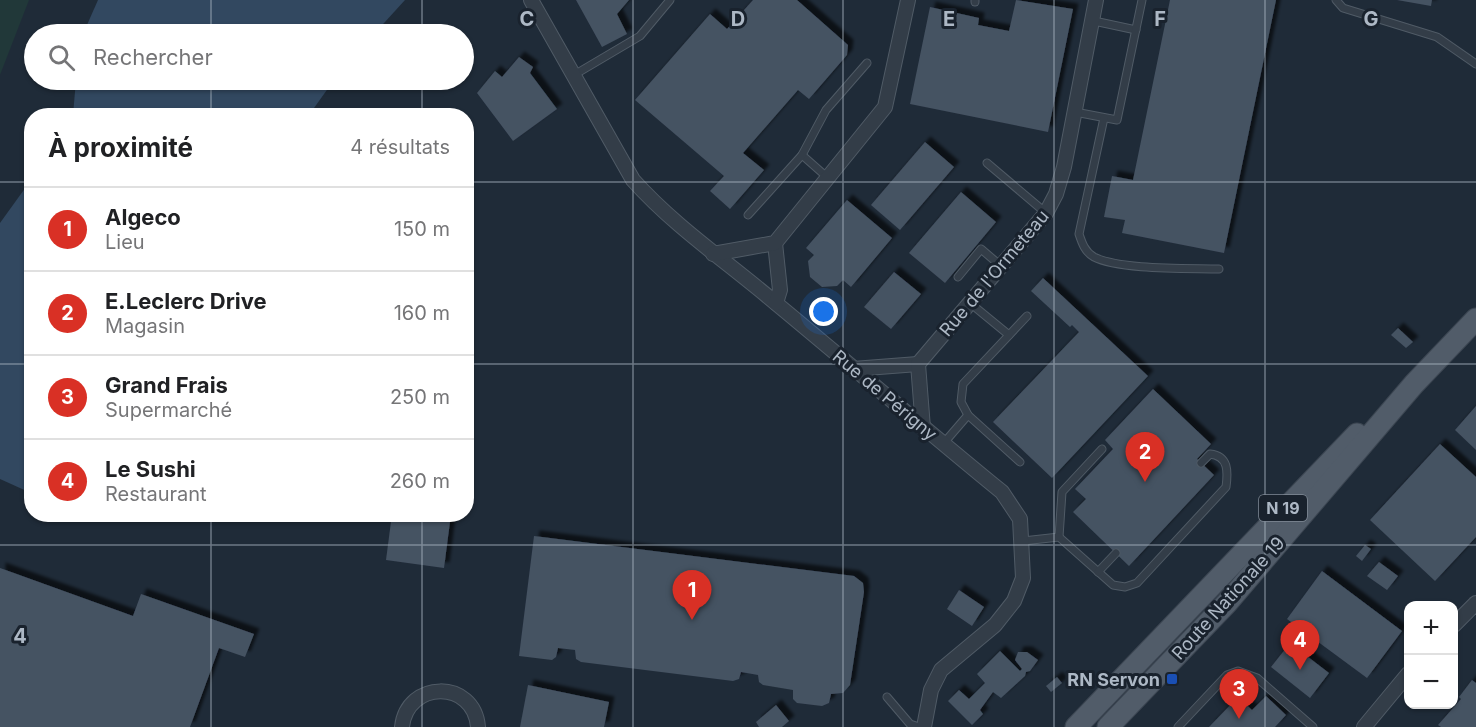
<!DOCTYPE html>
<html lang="fr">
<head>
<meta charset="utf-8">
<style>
  body { margin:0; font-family:Inter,sans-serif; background:#f2f2f2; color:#202124 }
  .controls { position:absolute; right:18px; bottom:18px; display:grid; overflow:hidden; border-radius:12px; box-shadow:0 2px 4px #0004 }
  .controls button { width:54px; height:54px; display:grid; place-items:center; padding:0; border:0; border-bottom:2px solid #e0e0e0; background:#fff; color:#202124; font:30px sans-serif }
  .you { position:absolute; left:824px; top:312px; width:21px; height:21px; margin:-15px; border:4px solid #fff; border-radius:50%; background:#1a73e8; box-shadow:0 0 0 9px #1a73e833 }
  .badge { display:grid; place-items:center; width:39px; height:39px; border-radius:50%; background:#d93025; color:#fff; font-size:20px; font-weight:700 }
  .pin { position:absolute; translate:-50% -50px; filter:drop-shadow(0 2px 3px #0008) }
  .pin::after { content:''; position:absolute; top:32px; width:21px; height:18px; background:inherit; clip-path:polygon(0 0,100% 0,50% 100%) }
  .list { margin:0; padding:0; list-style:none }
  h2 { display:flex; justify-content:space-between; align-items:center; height:78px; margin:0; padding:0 24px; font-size:26px }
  h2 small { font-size:20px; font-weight:400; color:#757577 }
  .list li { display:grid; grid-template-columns:39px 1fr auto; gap:18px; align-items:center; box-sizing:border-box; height:84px; padding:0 24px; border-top:2px solid #e0e0e0 }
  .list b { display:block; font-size:22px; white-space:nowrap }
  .list p { margin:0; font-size:20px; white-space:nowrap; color:#757577 }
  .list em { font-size:20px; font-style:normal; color:#757577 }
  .icon { flex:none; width:33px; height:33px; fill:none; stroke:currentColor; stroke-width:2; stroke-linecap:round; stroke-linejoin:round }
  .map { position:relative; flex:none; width:1476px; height:727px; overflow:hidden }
  .search { position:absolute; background:#fff; box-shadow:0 2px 4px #0004; left:24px; top:24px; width:450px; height:66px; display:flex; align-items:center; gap:15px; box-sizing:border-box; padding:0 21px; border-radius:33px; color:#757577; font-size:22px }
  .panel { position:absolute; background:#fff; box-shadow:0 2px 4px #0004; left:24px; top:108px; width:450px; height:414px; border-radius:24px }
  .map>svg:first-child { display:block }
</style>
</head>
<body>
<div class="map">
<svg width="1476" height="727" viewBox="0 0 1476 727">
  <defs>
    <filter id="shadow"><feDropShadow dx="5.5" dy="-5.5" stdDeviation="1.5" flood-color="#0009"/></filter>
  </defs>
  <rect width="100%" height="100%" fill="#1f2b38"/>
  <path fill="#213839" d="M0 0H29L0 75Z"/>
  <g fill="#324860">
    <path d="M98 0H405L374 34H83Z"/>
    <path d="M76 80H334L309 115H73Z"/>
    <path d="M31 180V493L0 479V223Z"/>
  </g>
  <g fill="#455262" filter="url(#shadow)">
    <path d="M576 0H629L617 14 627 34 602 47Z"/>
    <path d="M753 0H797L848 45 847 55 809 99 798 90 743 153 764 170 730 209 710 191 724 176 635 100 710 14 727 29Z"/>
    <path d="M1016 0 1073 9 1048 132 910 104 930 7 979 18 978 25 1009 31Z"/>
    <path d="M1170 0H1276L1224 253 1122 233 1125 220 1104 217 1112 176 1133 180Z"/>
    <path d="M1397 0H1432L1431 6Z"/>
    <path d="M519 57 533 67 530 73 557 109 513 141 477 93 495 71 502 77Z"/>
    <path d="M925 142 954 167 900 230 871 205Z"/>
    <path d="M961 192 996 222 945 283 909 253Z"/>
    <path d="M847 200 892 238 851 287 843 280 837 286 822 287 810 277 808 261 814 255 806 248Z"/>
    <path d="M894 272 921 294 891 329 864 307Z"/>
    <path d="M1043 278 1148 376 1052 478 993 422 1079 332 1072 325 1070 327 1031 291Z"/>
    <path d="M1398 328 1413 342 1406 348 1391 335Z"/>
    <path d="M1153 389 1211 444 1197 459 1214 475 1129 566 1073 512 1086 499 1075 489 1113 449 1105 440Z"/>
    <path d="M1476 406V450L1455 430Z"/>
    <path d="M1440 444 1476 477V537L1435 581 1370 520Z"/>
    <path d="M392 514H451L444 568 386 560Z"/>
    <path d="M534 536 854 576 863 583 864 592 850 685 843 693 831 694 829 703 822 706 797 703 793 699V690L763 685 759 682 758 675 741 672 739 679 733 681 581 662 576 659 575 650 558 648 556 657 552 660 519 656Z"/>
    <path d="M1365 545 1371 549 1362 561 1356 556Z"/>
    <path d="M1379 562 1398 576 1387 590 1367 576Z"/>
    <path d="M0 568 133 616 141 594 254 634 245 657 219 648 190 727H0Z"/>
    <path d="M1322 571 1402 631 1367 678 1287 619Z"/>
    <path d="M959 590 984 607 972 626 947 609Z"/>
    <path d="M1290 643 1329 673 1310 698 1271 667Z"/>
    <path d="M1000 651 1020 671 1022 669 1015 660 1018 652H1027L1038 660 1030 671 1026 672 1025 676 1001 698 993 692 980 710 983 714 972 725 948 701 959 690 969 699 985 683 977 674Z"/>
    <path d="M1057 677 1062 683 1051 692 1046 686Z"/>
    <path d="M1472 680 1476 683V727H1441L1438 725 1461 699 1459 697Z"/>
    <path d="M528 685 609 702 604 727H520Z"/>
    <path d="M1266 696 1286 715 1275 727H1209L1238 697 1252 710Z"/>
    <path d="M776 705 789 721 782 727H759L756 722Z"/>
  </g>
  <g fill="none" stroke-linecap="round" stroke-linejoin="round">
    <defs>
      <g id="service">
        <path d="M1336 0 1343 8 1437 37 1476 64"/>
        <path d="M975 2V0"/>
        <path d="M1094 21 1136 30"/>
        <path d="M574 75 640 36 670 0"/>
        <path d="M1075 112 1117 120 1142 0"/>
        <path d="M1104 118 1079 234C1082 243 1085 252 1094 257 1119 270 1189 268 1219 269"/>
        <path d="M802 155 828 178"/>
        <path d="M987 163 1046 213"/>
        <path d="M748 215 802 155 826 110 867 63"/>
        <path d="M958 277 981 249 1001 266"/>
        <path d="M970 303 1009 335"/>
        <path d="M943 444 968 415"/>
        <path d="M1020 462 968 415 961 402 963 384 1027 316"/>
        <path d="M1059 537 1062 492 1102 449"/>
        <path d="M1023 541 1059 537 1113 585 1125 587 1137 583 1226 487C1228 472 1229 456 1210 454L1201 463"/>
        <path d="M1098 572 1116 553"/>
        <path d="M887 697 910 724 919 727"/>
        <path d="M1178 727 1227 675 1238 671 1257 678 1313 727"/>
      </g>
      <g id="minor">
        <path d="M531 0 633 180C676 228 729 263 778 305 853 367 926 430 1002 492L1020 519 1023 578 1014 601 995 625 941 670 931 690 924 727"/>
        <path d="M775 243 780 290 776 303"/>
        <path d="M713 254 775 243 885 107 908 0"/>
        <path d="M853 369 918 364"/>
        <path d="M923 428 918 364 1046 213 1056 194 1064 167 1096 0"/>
        <path d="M1454 625 1476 603"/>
        <path d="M402 727C407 680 474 679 478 727"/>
        <path d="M1364 727 1408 674"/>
      </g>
      <g id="primary">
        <path d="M1076 727 1357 434"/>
        <path d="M1108 727 1227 603 1414 384 1476 319"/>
      </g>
    </defs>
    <use href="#service" stroke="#505b66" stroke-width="9"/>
    <use href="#minor" stroke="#505b66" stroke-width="16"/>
    <use href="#primary" stroke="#3c4652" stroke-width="23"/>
    <use href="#service" stroke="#333d48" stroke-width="7"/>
    <use href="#minor" stroke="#333d48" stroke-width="14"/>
    <use href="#primary" stroke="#515c69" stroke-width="21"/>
  </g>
  <path fill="none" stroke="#adb8c5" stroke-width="1.5" stroke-opacity="0.55" d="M211 0V34M422 0V34M633 0V727M843 0V727M1054 0V727M1265 0V727M211 80V116M422 80V116M0 182H32M466 182H1476M0 364H32M466 364H1476M211 514V727M422 514V727M0 545H1476"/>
  <rect fill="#1a4fb4" stroke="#19222d" stroke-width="2" x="1166" y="673" width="12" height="12" rx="3"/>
  <g text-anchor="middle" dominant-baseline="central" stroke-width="6" stroke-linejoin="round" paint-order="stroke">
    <rect fill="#19222d" stroke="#818b97" stroke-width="1.5" x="1259" y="495" width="48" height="26" rx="4.5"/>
    <g font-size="16" font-weight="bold" fill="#adb8c5">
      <text x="1283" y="508">N 19</text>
    </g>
    <g font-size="18" fill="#adb8c5" stroke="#19222d">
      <text transform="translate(994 273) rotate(-50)">Rue de l'Ormeteau</text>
      <text transform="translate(885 395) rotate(40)">Rue de Périgny</text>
      <text transform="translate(1228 598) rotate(-48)">Route Nationale 19</text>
    </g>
    <g font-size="18" font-weight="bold" fill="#adb8c5" stroke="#19222d" text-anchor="end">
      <text x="1160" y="679">RN Servon</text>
    </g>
  </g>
  <g font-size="20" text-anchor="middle" font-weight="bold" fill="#adb8c5" stroke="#19222d" stroke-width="6" stroke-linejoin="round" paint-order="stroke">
    <text x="527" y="26">C</text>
    <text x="738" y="26">D</text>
    <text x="949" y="26">E</text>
    <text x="1160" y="26">F</text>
    <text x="1371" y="26">G</text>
    <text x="20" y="643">4</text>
  </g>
</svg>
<div class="controls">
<button>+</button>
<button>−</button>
</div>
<div class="you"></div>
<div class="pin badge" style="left:692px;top:620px">1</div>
<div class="pin badge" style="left:1145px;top:482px">2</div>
<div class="pin badge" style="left:1239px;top:719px">3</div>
<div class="pin badge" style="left:1300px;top:670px">4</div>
<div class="search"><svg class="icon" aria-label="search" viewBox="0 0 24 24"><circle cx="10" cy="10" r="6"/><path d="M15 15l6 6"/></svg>Rechercher</div>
<section class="panel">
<h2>À proximité<small>4 résultats</small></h2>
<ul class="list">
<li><span class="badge">1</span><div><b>Algeco</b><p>Lieu</p></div><em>150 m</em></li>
<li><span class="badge">2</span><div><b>E.Leclerc Drive</b><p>Magasin</p></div><em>160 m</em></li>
<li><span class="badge">3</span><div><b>Grand Frais</b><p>Supermarché</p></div><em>250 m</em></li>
<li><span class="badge">4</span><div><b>Le Sushi</b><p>Restaurant</p></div><em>260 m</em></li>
</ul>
</section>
</div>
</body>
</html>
